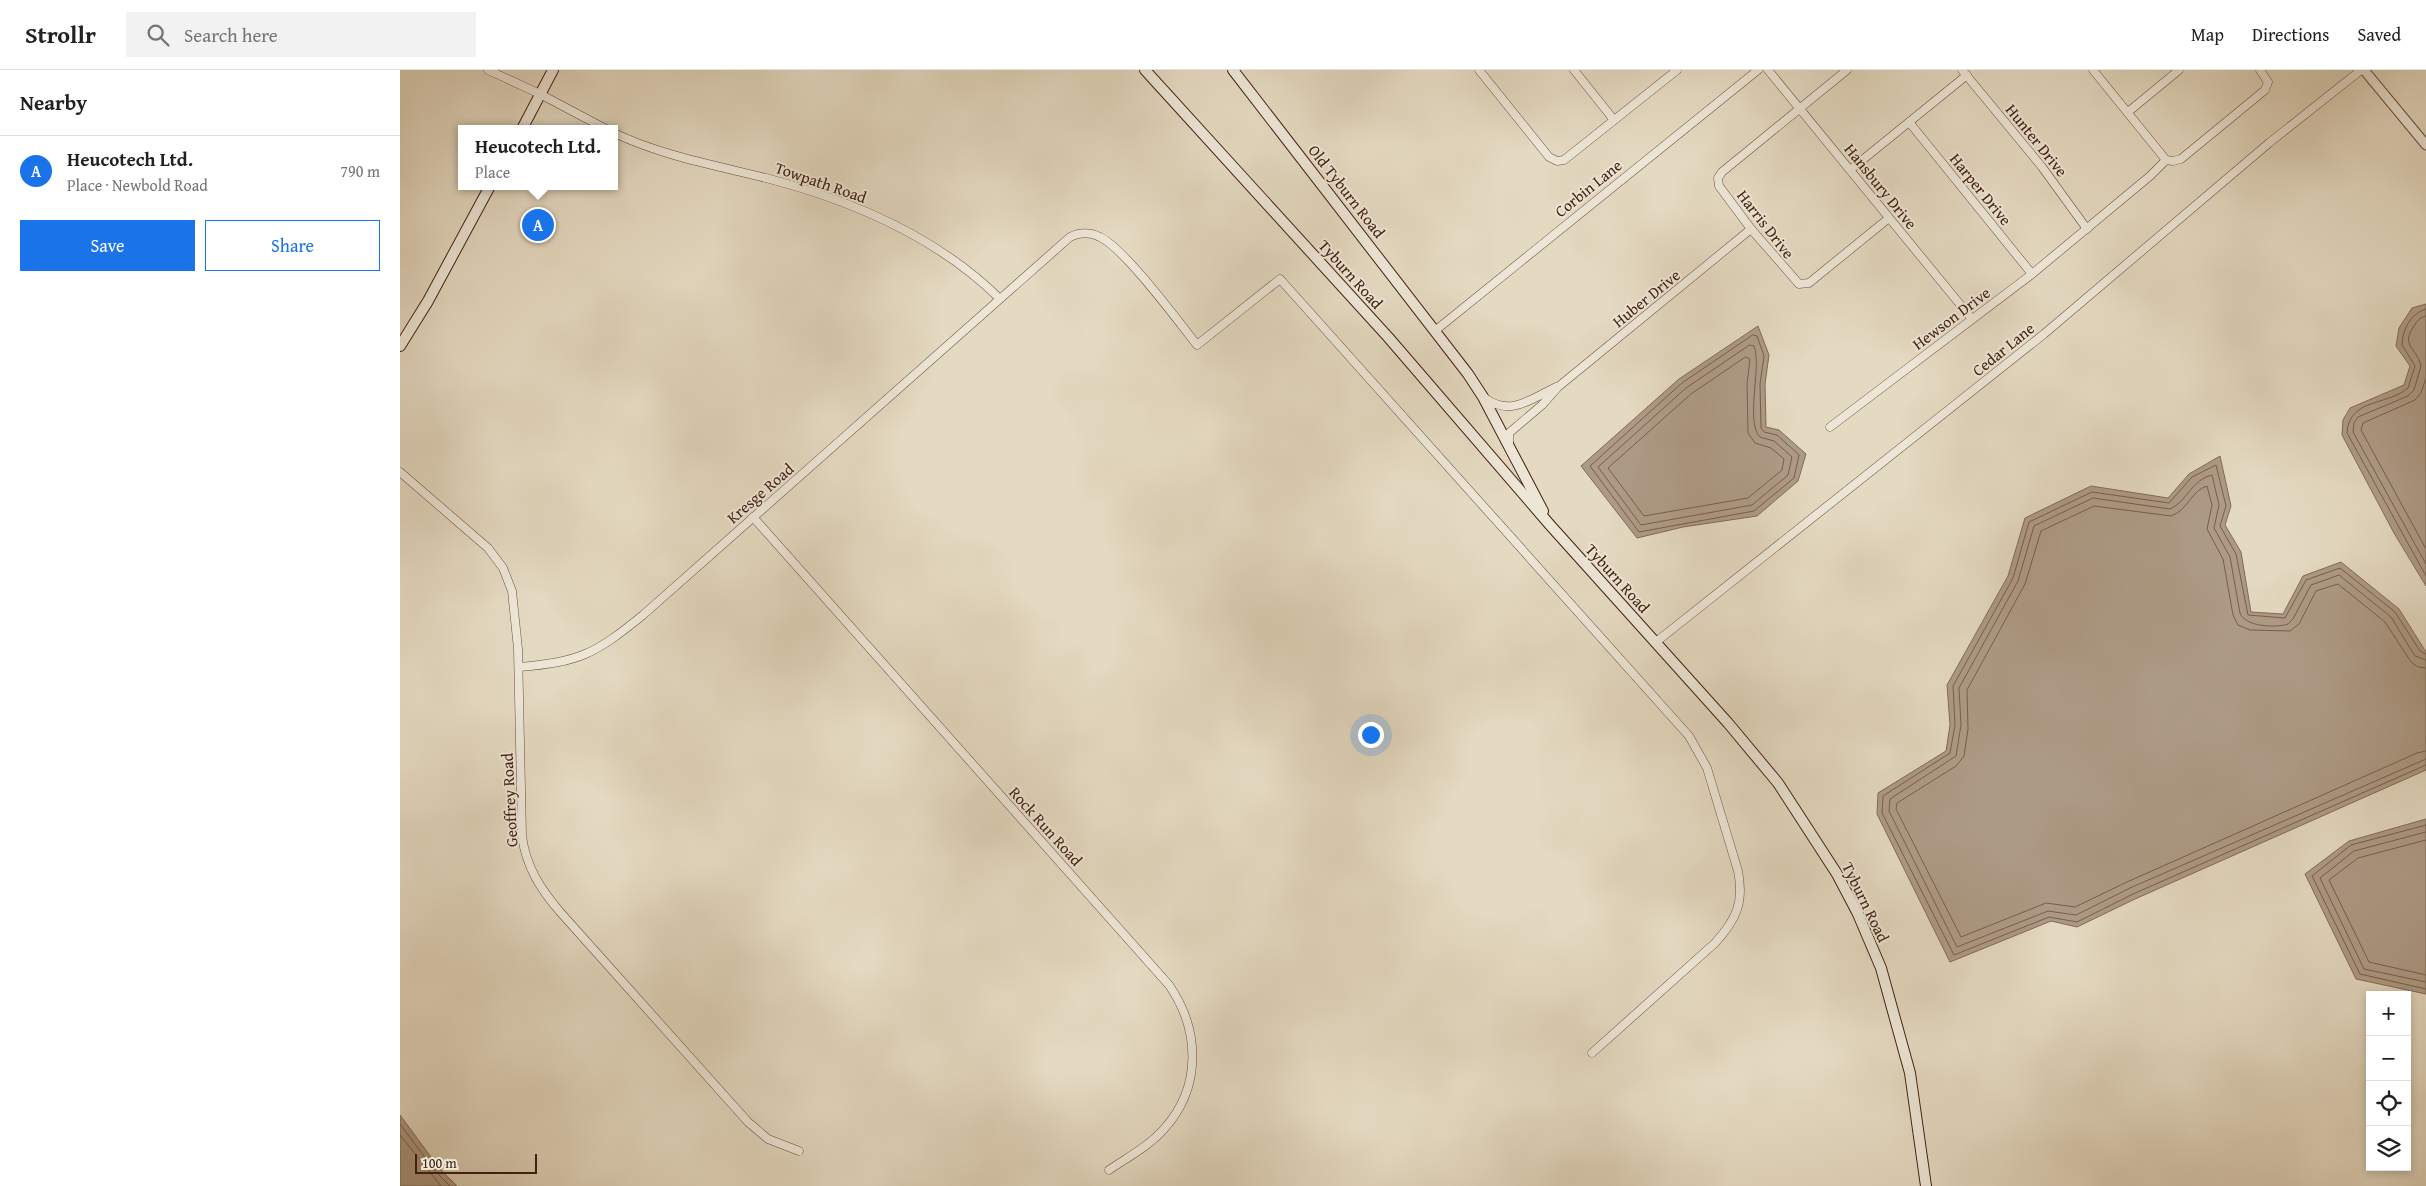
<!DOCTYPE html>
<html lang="en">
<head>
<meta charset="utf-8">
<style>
  body { margin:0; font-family:"Gentium Book Plus",serif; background:#f2f2f2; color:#202124 }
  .controls { position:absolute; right:15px; bottom:15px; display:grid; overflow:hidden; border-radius:0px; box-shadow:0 2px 8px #0003 }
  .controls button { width:45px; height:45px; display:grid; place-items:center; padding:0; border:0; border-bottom:1px solid #e0e0e0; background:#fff; color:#202124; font:25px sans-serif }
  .scale { position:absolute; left:15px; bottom:12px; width:122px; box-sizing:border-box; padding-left:5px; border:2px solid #432110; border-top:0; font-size:14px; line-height:18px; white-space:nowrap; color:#432110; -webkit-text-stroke:4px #ede6d7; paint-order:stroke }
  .you { position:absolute; left:970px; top:664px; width:18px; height:18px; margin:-12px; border:4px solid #fff; border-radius:50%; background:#1a73e8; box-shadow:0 0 0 8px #1a73e833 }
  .badge { display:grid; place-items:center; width:32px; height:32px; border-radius:50%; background:#1a73e8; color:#fff; font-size:16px; font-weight:700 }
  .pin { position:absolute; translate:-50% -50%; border:2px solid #fff; box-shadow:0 1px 5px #0006 }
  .popup { position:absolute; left:58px; top:55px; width:160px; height:65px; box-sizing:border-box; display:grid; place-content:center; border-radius:0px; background:#fff; filter:drop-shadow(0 1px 4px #0005); font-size:16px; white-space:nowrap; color:#757577 }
  .popup b { font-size:19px; color:#202124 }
  .popup::after { content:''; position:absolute; left:50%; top:100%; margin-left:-10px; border:10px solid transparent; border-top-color:#fff }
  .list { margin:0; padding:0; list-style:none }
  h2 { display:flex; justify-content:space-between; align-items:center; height:65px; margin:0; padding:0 20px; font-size:21px }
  h2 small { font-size:16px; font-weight:400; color:#757577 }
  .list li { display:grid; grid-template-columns:32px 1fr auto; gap:15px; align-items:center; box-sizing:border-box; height:70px; padding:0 20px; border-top:1px solid #e0e0e0 }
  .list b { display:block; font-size:19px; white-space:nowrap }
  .list p { margin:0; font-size:16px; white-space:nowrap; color:#757577 }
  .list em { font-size:16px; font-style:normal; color:#757577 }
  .actions { display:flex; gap:10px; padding:15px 20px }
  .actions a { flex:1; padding:11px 0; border:1px solid #1a73e8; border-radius:0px; text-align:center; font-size:18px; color:#1a73e8 }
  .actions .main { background:#1a73e8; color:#fff }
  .icon { flex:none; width:28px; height:28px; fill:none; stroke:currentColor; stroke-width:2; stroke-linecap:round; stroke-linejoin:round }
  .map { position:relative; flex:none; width:2026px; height:1116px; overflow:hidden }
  header { display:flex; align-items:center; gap:30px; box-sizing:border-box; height:70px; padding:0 25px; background:#fff; border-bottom:1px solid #e0e0e0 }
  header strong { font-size:24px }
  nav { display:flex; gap:28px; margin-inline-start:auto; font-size:18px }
  .search { width:350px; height:45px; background:#f2f2f2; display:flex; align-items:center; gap:12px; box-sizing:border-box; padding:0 18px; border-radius:0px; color:#757577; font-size:19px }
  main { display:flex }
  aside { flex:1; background:#fff }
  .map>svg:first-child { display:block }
</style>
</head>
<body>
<header>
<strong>Strollr</strong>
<div class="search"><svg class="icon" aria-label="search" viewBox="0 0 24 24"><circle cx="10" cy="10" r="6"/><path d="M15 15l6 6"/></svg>Search here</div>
<nav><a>Map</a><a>Directions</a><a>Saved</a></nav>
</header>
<main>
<aside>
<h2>Nearby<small></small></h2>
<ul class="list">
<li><span class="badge">A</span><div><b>Heucotech Ltd.</b><p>Place · Newbold Road</p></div><em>790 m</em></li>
</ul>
<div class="actions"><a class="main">Save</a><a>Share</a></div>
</aside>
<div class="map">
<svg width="2026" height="1116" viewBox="0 0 2026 1116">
  <rect width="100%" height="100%" fill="#e4d9c1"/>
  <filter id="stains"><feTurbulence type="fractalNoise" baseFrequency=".004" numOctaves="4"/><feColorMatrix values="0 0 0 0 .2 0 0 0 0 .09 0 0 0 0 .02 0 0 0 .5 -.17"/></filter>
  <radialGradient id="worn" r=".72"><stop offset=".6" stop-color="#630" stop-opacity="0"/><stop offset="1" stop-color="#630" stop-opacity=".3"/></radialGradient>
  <g fill="#ad9a85" stroke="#836a56">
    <path d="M2026 234V516L1994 463 1942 365 1943 350 1950 338 2004 315 2010 296 1996 276 1999 258 2012 238Z"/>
    <path d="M1358 256 1369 285 1365 314 1366 357 1379 360 1406 384 1398 411 1357 446 1283 457 1237 468 1181 396 1279 309Z"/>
    <path d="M1820 386 1831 436 1825 455 1841 482 1851 542 1883 544 1903 506 1941 492 1999 539 2026 582V700L1735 829 1677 857 1651 851 1550 892 1477 744 1478 723 1546 681 1550 655 1547 615 1608 506 1625 448 1691 416 1768 428 1789 404Z"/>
    <path d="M2026 749V924L1956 909 1905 804 1949 771Z"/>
    <path d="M0 1045 39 1098 57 1116H0Z"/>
  </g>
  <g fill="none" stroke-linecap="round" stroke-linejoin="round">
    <g stroke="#785e4a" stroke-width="1">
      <path d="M2026 239C2010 244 2003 259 2002 275L2015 296 2008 318C1987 336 1949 328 1947 363L2026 506"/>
      <path d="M2026 246C2019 248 2018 250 2014 256 2000 276 2017 278 2021 296L2014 320 2008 326 1958 347 1954 353 1953 362 2026 494"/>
      <path d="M1353 265 1357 266 1364 286 1360 314 1361 358 1364 362 1377 365 1399 385 1394 408 1354 441 1239 462 1190 396 1282 313Z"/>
      <path d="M1350 275 1354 276C1362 297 1345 352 1360 367L1374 371 1392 387 1388 405 1352 435 1241 455 1198 397 1286 318Z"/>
      <path d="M1346 287 1350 289 1347 314 1348 363 1355 373 1371 378 1384 389 1382 400 1348 428 1244 446 1208 398 1291 324Z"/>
      <path d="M2026 308 2021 323 2015 330 1963 353 1961 360 2026 479"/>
      <path d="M2026 584 2020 581 1995 542 1940 498 1906 510 1885 548 1848 545 1836 484 1820 456 1826 436 1816 395 1792 407 1769 433 1692 422 1629 452 1613 508 1553 616 1555 655 1550 683 1483 726 1482 743 1554 885 1649 847 1677 852 1733 824 2026 695"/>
      <path d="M2026 590 2015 586 1991 547 1939 505 1911 515 1893 549 1888 554C1876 558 1845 557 1840 543L1830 487 1814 458 1819 435 1812 405C1792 409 1787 432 1770 439L1693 428 1634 456 1618 511 1559 618 1561 655 1556 686 1490 729 1489 741 1557 877 1648 841 1676 845 1730 818 2026 689"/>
      <path d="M2026 598 2018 597 2011 592 1985 552 1938 514 1916 521 1899 554 1890 561 1850 560 1838 555 1833 545 1823 489 1807 459 1812 435 1807 416C1792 420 1787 441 1771 446L1694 436 1641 461 1625 514 1567 620 1568 659 1564 686 1556 696 1497 733 1496 739 1561 867 1646 833 1675 837 1727 812 2017 683 2026 681"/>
      <path d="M2026 755 1951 775 1912 806 1960 904 2026 919"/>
      <path d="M2026 762 1954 781 1920 808 1964 899 2026 912"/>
      <path d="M2026 770 1958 788 1929 810 1969 892 2026 905"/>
      <path d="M0 1054 35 1101 50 1116"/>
      <path d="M0 1065 41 1116"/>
    </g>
    <defs>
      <g id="minor">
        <path d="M88 0 140 24 206 59"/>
        <path d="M1079 0 1149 87 1157 91 1164 90 1277 0"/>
        <path d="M1174 0 1214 50"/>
        <path d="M1368 0 1572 249"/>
        <path d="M1447 0 1322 102 1318 108 1319 116 1351 159 1399 214 1409 213 1489 148"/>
        <path d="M1562 0 1642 97 1687 159"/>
        <path d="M1693 0 1766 90"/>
        <path d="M1728 42 1779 0"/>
        <path d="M1509 52 1632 204"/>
        <path d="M214 63C263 86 314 95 366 108 451 130 536 166 599 228"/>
        <path d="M1766 90 1773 91 1781 89 1865 20 1868 12 1860 0"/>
        <path d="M1450 100 1567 5"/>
        <path d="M1036 260 1358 0"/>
        <path d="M1085 328C1110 347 1131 329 1156 317"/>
        <path d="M1430 357 1632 204 1750 106 1766 90"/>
        <path d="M1109 373V363L1142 335 1158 317 1351 159"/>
        <path d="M0 402 88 478 103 498 112 521 118 579 122 766C126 797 141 820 161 843L348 1052 368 1069 399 1081"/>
        <path d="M353 447 769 915C800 960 802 1017 764 1059 749 1076 728 1087 709 1100"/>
        <path d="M1256 572 1644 264 1869 73 1961 0"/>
        <path d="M119 597C180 592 195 584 243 545L670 167C680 162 690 162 700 167 724 178 778 251 797 275L880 209 1289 666 1307 698 1338 801C1344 832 1337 849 1315 873L1192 983"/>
      </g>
      <path id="tertiary" d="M1964 0 2026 75"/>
      <g id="secondary">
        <path d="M745 0 988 267 1150 455 1328 653 1378 713 1437 804 1458 844 1481 898 1510 1003 1526 1116"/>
        <path d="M833 0 1068 304 1083 327 1143 441"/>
        <path d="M122 59 153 0"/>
        <path d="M0 276 28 231 90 116"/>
      </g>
    </defs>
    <use href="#minor" stroke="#6b4f3c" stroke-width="9"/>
    <use href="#tertiary" stroke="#6b4f3c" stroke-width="11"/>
    <use href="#secondary" stroke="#432110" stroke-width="12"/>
    <use href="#minor" stroke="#ede6d7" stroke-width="8"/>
    <use href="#tertiary" stroke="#ede6d7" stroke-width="9"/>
    <use href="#secondary" stroke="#ede6d7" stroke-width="10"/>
  </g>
  <g text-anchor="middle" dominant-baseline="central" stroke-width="4" stroke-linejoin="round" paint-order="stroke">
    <g font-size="16" fill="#432110" stroke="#ede6d7">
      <text transform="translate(1637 70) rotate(51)">Hunter Drive</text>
      <text transform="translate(421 112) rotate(19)">Towpath Road</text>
      <text transform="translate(1481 116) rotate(51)">Hansbury Drive</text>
      <text transform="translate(1188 118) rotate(-39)">Corbin Lane</text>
      <text transform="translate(1581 119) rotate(51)">Harper Drive</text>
      <text transform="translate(947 121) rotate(52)">Old Tyburn Road</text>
      <text transform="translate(1366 154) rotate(52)">Harris Drive</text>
      <text transform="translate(951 204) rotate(48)">Tyburn Road</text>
      <text transform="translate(1246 228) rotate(-39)">Huber Drive</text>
      <text transform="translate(1551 248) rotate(-37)">Hewson Drive</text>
      <text transform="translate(1603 279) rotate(-39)">Cedar Lane</text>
      <text transform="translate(360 423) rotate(-41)">Kresge Road</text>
      <text transform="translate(1218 508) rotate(48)">Tyburn Road</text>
      <text transform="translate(109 730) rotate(-93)">Geoffrey Road</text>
      <text transform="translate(646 756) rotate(48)">Rock Run Road</text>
      <text transform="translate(1466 832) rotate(64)">Tyburn Road</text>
    </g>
  </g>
  <rect width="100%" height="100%" filter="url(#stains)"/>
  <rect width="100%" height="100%" fill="url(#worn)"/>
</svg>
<div class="controls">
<button>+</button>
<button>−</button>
<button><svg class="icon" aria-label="locate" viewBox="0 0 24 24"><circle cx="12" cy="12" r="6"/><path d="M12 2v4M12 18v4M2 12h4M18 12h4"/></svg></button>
<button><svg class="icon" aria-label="layers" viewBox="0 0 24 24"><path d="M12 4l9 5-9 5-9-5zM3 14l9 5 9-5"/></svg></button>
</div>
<div class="scale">100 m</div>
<div class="you"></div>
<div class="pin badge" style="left:138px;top:155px">A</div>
<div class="popup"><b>Heucotech Ltd.</b>Place</div>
</div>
</main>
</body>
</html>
